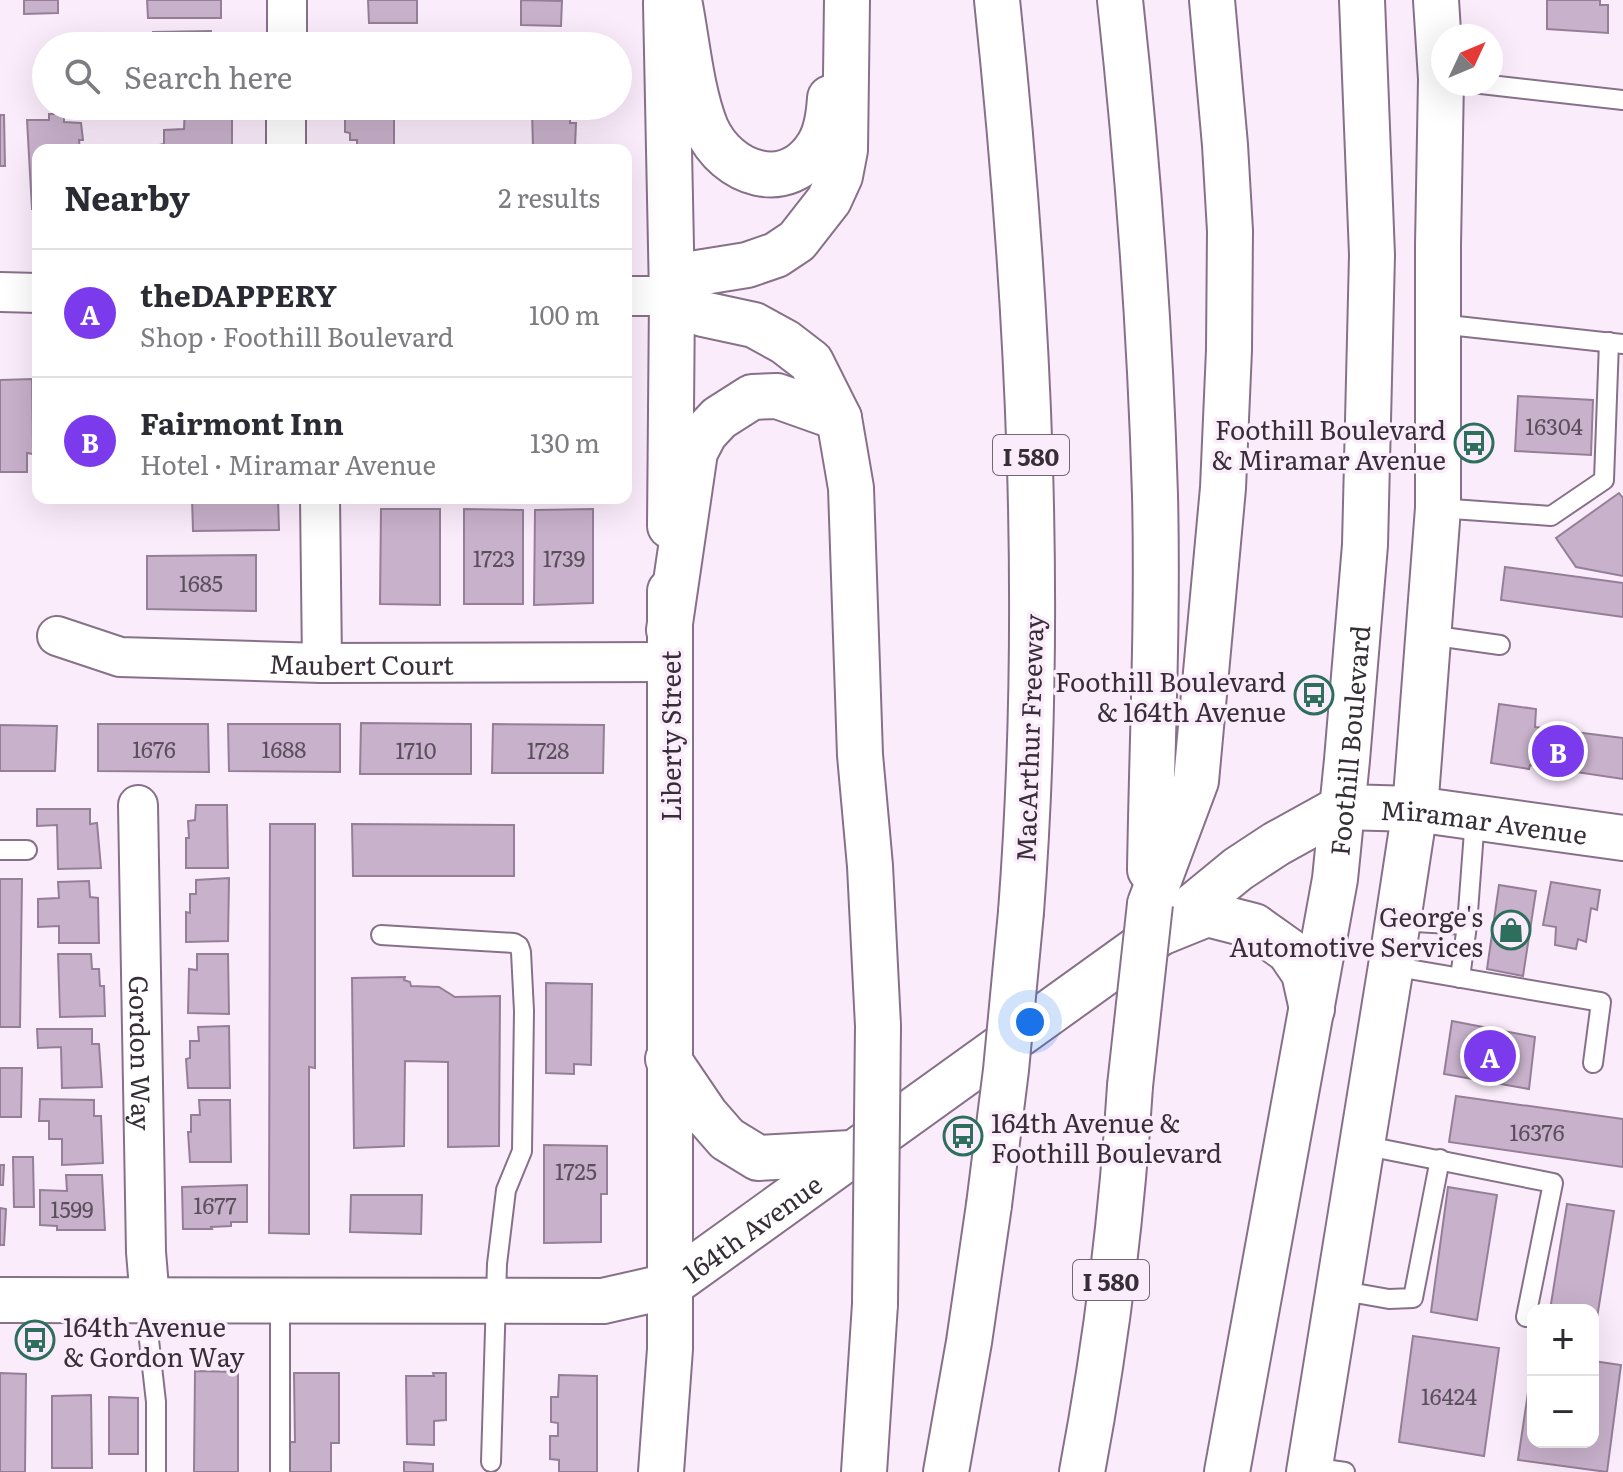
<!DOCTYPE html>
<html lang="en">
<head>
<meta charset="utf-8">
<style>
  body { margin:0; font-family:Literata,serif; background:#f7f7f7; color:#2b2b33 }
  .controls { position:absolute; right:24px; bottom:24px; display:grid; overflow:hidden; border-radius:16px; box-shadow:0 8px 32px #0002 }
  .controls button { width:72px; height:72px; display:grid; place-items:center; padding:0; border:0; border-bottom:2px solid #e1e1e2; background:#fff; color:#2b2b33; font:40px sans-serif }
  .compass { position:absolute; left:1431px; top:24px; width:72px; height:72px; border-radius:50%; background:#fff; box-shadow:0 8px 32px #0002; rotate:46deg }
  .you { position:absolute; left:1030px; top:1022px; width:28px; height:28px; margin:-20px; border:6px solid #fff; border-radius:50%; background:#1a73e8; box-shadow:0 0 0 12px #1a73e833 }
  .badge { display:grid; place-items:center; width:52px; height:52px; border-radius:50%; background:#7c3aed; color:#fff; font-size:26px; font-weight:700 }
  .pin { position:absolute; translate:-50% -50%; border:4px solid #fff; box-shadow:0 2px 8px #0006 }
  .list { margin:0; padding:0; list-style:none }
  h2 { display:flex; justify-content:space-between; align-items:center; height:104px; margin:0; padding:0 32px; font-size:34px }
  h2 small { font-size:26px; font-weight:400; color:#7c7c81 }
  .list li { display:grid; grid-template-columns:52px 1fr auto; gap:24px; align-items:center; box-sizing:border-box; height:128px; padding:0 32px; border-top:2px solid #e1e1e2 }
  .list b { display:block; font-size:30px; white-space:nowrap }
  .list p { margin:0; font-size:26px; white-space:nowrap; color:#7c7c81 }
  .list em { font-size:26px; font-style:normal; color:#7c7c81 }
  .icon { flex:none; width:44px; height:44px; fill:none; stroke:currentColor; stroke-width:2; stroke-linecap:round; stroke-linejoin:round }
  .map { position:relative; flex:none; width:1623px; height:1472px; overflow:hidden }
  .search { position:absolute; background:#fff; box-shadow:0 8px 32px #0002; left:32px; top:32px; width:600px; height:88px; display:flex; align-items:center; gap:20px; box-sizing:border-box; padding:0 28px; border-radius:44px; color:#7c7c81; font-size:30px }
  .panel { position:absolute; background:#fff; box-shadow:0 8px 32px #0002; left:32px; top:144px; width:600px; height:360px; border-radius:16px }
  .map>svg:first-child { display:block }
</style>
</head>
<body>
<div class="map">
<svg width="1623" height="1472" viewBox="0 0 1623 1472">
  <rect width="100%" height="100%" fill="#fbecfc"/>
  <g fill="#c8b1cb" stroke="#957f98" stroke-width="2">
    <path d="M24 0H58V13L24 14Z"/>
    <path d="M147 0H221V18H148Z"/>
    <path d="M368 0H417V23H369Z"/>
    <path d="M521 0 562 1 561 26 521 25Z"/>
    <path d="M1547 0H1600V5H1608V33L1547 29Z"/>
    <path d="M211 31V46H153V32Z"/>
    <rect x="359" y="35" width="50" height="11"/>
    <path d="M582 36V46H519V39Z"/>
    <path d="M185 106H226L227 118H232V150H160L159 145 164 144V130L184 129Z"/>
    <path d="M345 107 394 108V150H357V140H350V133L345 132Z"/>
    <path d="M570 108V123H576L575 147H580V150H533L532 109Z"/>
    <path d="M49 114H64V122L81 123 83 140H79L80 150H38V209H32L27 120H49Z"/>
    <path d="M0 115H4L5 166H0Z"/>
    <path d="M32 379 33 454 27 453V472H0V380Z"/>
    <path d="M1518 396 1593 400 1591 455 1515 451Z"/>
    <path d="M1619 493 1623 498V576L1576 567 1556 538Z"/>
    <path d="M192 498H278L279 530 193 531Z"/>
    <path d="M381 509H440V605L380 604Z"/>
    <path d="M464 509 523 510V604H464Z"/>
    <path d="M593 509V603L534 605 535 510Z"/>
    <path d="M256 555V611L147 609V556Z"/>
    <path d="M1505 567 1623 583V617L1501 600Z"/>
    <path d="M1499 704 1536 709 1535 727 1623 738V779L1530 765 1529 769 1491 763Z"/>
    <path d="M361 723 471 724V774H360Z"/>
    <path d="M98 724H208L209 772 98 771Z"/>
    <path d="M228 724H340V772L229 771Z"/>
    <path d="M493 724 604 725 603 773H492Z"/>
    <path d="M0 725 57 726 55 771H0Z"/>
    <path d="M196 805H227L228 868H186V838H189L188 821 195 820Z"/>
    <path d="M37 809H90V824L97 823 101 868 58 869 57 825 37 826Z"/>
    <path d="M270 824H315V1068L309 1067V1234L269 1233Z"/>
    <path d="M352 824 514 825V876H353Z"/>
    <path d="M229 878 228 941 186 942V912L190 913V894H196V880Z"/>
    <path d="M0 879H22L20 1027H0Z"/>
    <path d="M89 881 90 897 98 898 99 943H59V926L38 927V899L59 898 58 882Z"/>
    <path d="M1551 882 1600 890 1597 910 1591 908 1586 942 1578 939 1576 949 1555 945 1556 927 1543 925Z"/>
    <path d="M1499 885 1536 891 1523 976 1487 969Z"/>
    <path d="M58 954H91L92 969H99L100 986H104L105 1016 60 1017Z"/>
    <path d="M197 954H228L229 1014 188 1013 189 969 197 970Z"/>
    <path d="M405 977 404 980 410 982 411 986 439 987 455 997 500 996 499 1146 448 1147V1062L405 1061 404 1146 354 1148 352 978Z"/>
    <path d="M546 983 592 984 591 1065 574 1064V1074L546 1073Z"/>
    <path d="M1452 1021 1535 1037 1529 1089 1444 1074Z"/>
    <path d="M229 1026 230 1088H188L186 1059 190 1058V1041H199L198 1027Z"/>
    <path d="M37 1029H92V1044H99L102 1087 62 1088 61 1047 38 1048Z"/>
    <path d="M0 1068H22L21 1117H0Z"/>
    <path d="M1456 1096 1623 1119V1167L1449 1142Z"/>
    <path d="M40 1099 94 1100V1116H101L103 1163 62 1165V1139H49V1121H39Z"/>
    <path d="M199 1100H230L231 1162H190L188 1132H191V1115H200Z"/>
    <path d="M544 1145 607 1146V1194H601V1242L544 1243Z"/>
    <path d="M13 1157H33L34 1207H14Z"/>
    <path d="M0 1165H4L3 1185H0Z"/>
    <path d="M66 1175H102L105 1230H57V1226L40 1225V1190L67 1191Z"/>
    <path d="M247 1185V1222H231V1226L211 1227 212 1229H183L182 1187Z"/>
    <path d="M1448 1187 1497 1195 1477 1320 1431 1312Z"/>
    <path d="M351 1195H422L421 1234 350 1232Z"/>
    <path d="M1567 1204 1614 1211 1594 1337 1593 1310H1550Z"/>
    <path d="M0 1208 6 1209 4 1245H0Z"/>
    <path d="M1413 1336 1499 1348 1484 1456 1399 1442Z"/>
    <path d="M1533 1359V1442H1593V1361L1621 1365 1607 1472 1518 1460Z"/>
    <path d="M195 1371 238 1372V1472H194Z"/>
    <path d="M0 1373 26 1374 25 1472H0Z"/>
    <path d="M294 1373H339V1443H331V1472H288L287 1442H295Z"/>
    <path d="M433 1373H446V1420L434 1421V1445L407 1444 406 1376H434Z"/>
    <path d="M559 1375 597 1376V1472H559V1460L550 1459V1436H558V1423L551 1422V1397H558Z"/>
    <path d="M91 1395 92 1468H52V1396Z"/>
    <path d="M109 1397 138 1398V1454H109Z"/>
    <path d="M404 1462 433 1464V1472H404Z"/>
  </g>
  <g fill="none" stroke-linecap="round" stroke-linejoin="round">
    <defs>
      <g id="service">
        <path d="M1481 84 1623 100"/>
        <path d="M1439 324 1623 344"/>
        <path d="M1438 508 1551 516 1604 480 1609 342"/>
        <path d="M1429 635 1500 645"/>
        <path d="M0 850H27"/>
        <path d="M1398 921 1467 925 1475 818"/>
        <path d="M381 935 514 943 519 946 521 952 524 1011 522 1151 506 1190 497 1264 491 1462"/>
        <path d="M1391 966 1601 1002 1593 1063"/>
        <path d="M1460 978 1467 925"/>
        <path d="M1362 1145 1553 1183 1526 1317"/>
        <path d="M1338 1290 1389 1299 1413 1298 1440 1159"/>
        <path d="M150 1300 149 1340 156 1402V1472"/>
        <path d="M1310 1467 1345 1472"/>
        <path d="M280 1472V1300"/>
      </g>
      <g id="minor">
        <path d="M287 46V0"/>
        <path d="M286 150V106"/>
        <path d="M0 292 38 293"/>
        <path d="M626 296H672"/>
        <path d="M320 498 322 663"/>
        <path id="s1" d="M57 636 120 657 322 663 670 662"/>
        <path id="s2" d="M138 805 146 1252 150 1300"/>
      </g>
      <g id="tertiary">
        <path d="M666 3 672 296 670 526"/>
        <path d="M668 1059 706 1115 727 1139 758 1158 851 1153"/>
        <path id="s3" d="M0 1300 603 1301 669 1286 1160 933 1238 869 1276 844 1343 807 1415 809 1623 838"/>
        <path d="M661 1472 670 1349V591"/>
      </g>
      <g id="secondary">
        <path d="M1160 933 1207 914 1254 926 1289 951 1304 973 1312 1009"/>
        <path id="s4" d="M1227 1472 1335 879 1347 760 1365 545 1372 255 1362 0"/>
        <path d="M1309 1472 1391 966 1415 809 1419 758 1438 508V245L1441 79 1436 0"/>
      </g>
      <g id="motorway">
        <path d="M679 0C687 40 691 91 706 128 727 175 787 195 818 146 827 132 829 114 830 98"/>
        <path d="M847 0 845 150 840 176 829 200 797 241 776 255 747 265 691 274 672 296 703 314 754 325 785 342 811 362 839 418 851 488 860 755 870 866 878 1026"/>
        <path d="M997 0C1029 303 1044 607 1021 912"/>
        <path d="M1120 0C1138 165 1150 329 1155 495 1158 620 1152 745 1150 870"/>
        <path d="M669 630 695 452 705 433 719 418 752 397 777 396 839 418"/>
        <path d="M1150 904 1196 781 1223 488 1229 350 1230 231 1225 145 1212 0"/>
        <path d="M864 1472 875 1304"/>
        <path d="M946 1472 969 1342 989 1205"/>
        <path d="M1082 1472C1106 1345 1122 1216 1130 1086"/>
      </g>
    </defs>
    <use href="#service" stroke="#877189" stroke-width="22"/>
    <use href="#minor" stroke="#877189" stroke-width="42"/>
    <use href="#tertiary" stroke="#877189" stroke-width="48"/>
    <use href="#secondary" stroke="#877189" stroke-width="48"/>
    <use href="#motorway" stroke="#877189" stroke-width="48"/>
    <use href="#service" stroke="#fff" stroke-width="18"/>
    <use href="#minor" stroke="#fff" stroke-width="38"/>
    <use href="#tertiary" stroke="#fff" stroke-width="44"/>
    <use href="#secondary" stroke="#fff" stroke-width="44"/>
    <use href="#motorway" stroke="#fff" stroke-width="44"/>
    <defs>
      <g id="motorway-bridge">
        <path d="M1130 1086 1150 904"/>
        <path d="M989 1205 1006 1070 1021 912"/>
        <path d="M875 1304 878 1026"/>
      </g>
    </defs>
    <use href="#motorway-bridge" stroke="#877189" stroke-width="48" stroke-linecap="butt"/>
    <use href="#motorway-bridge" stroke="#fff" stroke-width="44"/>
  </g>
  <defs>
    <symbol id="bus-ring" viewBox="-11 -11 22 22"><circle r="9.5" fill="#fbecfc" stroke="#2d6e5d" stroke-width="1.5"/><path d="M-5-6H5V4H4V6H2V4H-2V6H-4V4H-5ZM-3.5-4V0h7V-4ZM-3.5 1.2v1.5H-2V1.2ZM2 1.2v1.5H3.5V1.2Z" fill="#2d6e5d"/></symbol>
    <symbol id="shop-ring" viewBox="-11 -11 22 22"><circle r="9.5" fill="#fbecfc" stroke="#2d6e5d" stroke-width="1.5"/><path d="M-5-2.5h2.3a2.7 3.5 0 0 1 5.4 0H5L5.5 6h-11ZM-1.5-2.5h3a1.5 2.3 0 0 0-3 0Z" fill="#2d6e5d"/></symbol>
  </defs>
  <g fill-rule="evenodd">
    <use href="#bus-ring" x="1452" y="421" width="44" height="44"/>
    <use href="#bus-ring" x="1292" y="673" width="44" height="44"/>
    <use href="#shop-ring" x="1489" y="908" width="44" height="44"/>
    <use href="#bus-ring" x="941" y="1114" width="44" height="44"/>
    <use href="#bus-ring" x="13" y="1318" width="44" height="44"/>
  </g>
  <g text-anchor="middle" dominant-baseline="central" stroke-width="7" stroke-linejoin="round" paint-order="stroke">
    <g font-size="22" fill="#5b4f5d">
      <text x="1554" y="425">16304</text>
      <text x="494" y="557">1723</text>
      <text x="564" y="557">1739</text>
      <text x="201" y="582">1685</text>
      <text x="154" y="748">1676</text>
      <text x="284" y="748">1688</text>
      <text x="416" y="749">1710</text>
      <text x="548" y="749">1728</text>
      <text x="1537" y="1131">16376</text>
      <text x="576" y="1170">1725</text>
      <text x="215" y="1204">1677</text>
      <text x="72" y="1208">1599</text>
      <text x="1449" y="1395">16424</text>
    </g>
    <g fill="#fbecfc" stroke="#726773" stroke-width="2">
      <rect x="993" y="435" width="76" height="40" rx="6"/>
      <rect x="1073" y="1260" width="76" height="40" rx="6"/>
    </g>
    <g font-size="24" font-weight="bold" fill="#372e38">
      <text x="1031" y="455">I 580</text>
      <text x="1111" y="1280">I 580</text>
    </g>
    <g font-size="26" fill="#372e38" stroke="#fbecfc" text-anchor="end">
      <text x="1446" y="428">Foothill Boulevard<tspan x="1446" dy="30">&amp; Miramar Avenue</tspan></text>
      <text x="1286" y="680">Foothill Boulevard<tspan x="1286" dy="30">&amp; 164th Avenue</tspan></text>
      <text x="1483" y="915">George's<tspan x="1483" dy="30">Automotive Services</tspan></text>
      <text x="991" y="1121" text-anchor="start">164th Avenue &amp;<tspan x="991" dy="30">Foothill Boulevard</tspan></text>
      <text x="63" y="1325" text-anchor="start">164th Avenue<tspan x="63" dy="30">&amp; Gordon Way</tspan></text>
    </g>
    <g font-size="26" fill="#372e38" stroke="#fbecfc">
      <text stroke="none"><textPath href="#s1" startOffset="308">Maubert Court</textPath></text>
      <text transform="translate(669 736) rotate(-90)">Liberty Street</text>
      <text transform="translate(1028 738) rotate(-88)">MacArthur Freeway</text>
      <text stroke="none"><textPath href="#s4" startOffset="742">Foothill Boulevard</textPath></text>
      <text stroke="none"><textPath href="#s3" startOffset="1640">Miramar Avenue</textPath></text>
      <text stroke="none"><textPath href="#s2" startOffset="248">Gordon Way</textPath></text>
      <text stroke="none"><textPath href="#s3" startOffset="772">164th Avenue</textPath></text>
    </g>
  </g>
</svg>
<div class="controls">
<button>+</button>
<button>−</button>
</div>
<svg class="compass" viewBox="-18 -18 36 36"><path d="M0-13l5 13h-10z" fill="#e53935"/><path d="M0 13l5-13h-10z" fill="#7c7c81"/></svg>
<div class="you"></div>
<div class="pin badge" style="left:1490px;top:1056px">A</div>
<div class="pin badge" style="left:1558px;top:751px">B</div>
<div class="search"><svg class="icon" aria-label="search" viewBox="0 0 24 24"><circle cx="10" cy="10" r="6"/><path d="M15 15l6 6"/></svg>Search here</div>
<section class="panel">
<h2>Nearby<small>2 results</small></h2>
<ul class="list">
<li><span class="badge">A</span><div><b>theDAPPERY</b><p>Shop · Foothill Boulevard</p></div><em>100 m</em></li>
<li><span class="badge">B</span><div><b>Fairmont Inn</b><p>Hotel · Miramar Avenue</p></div><em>130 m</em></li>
</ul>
</section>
</div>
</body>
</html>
